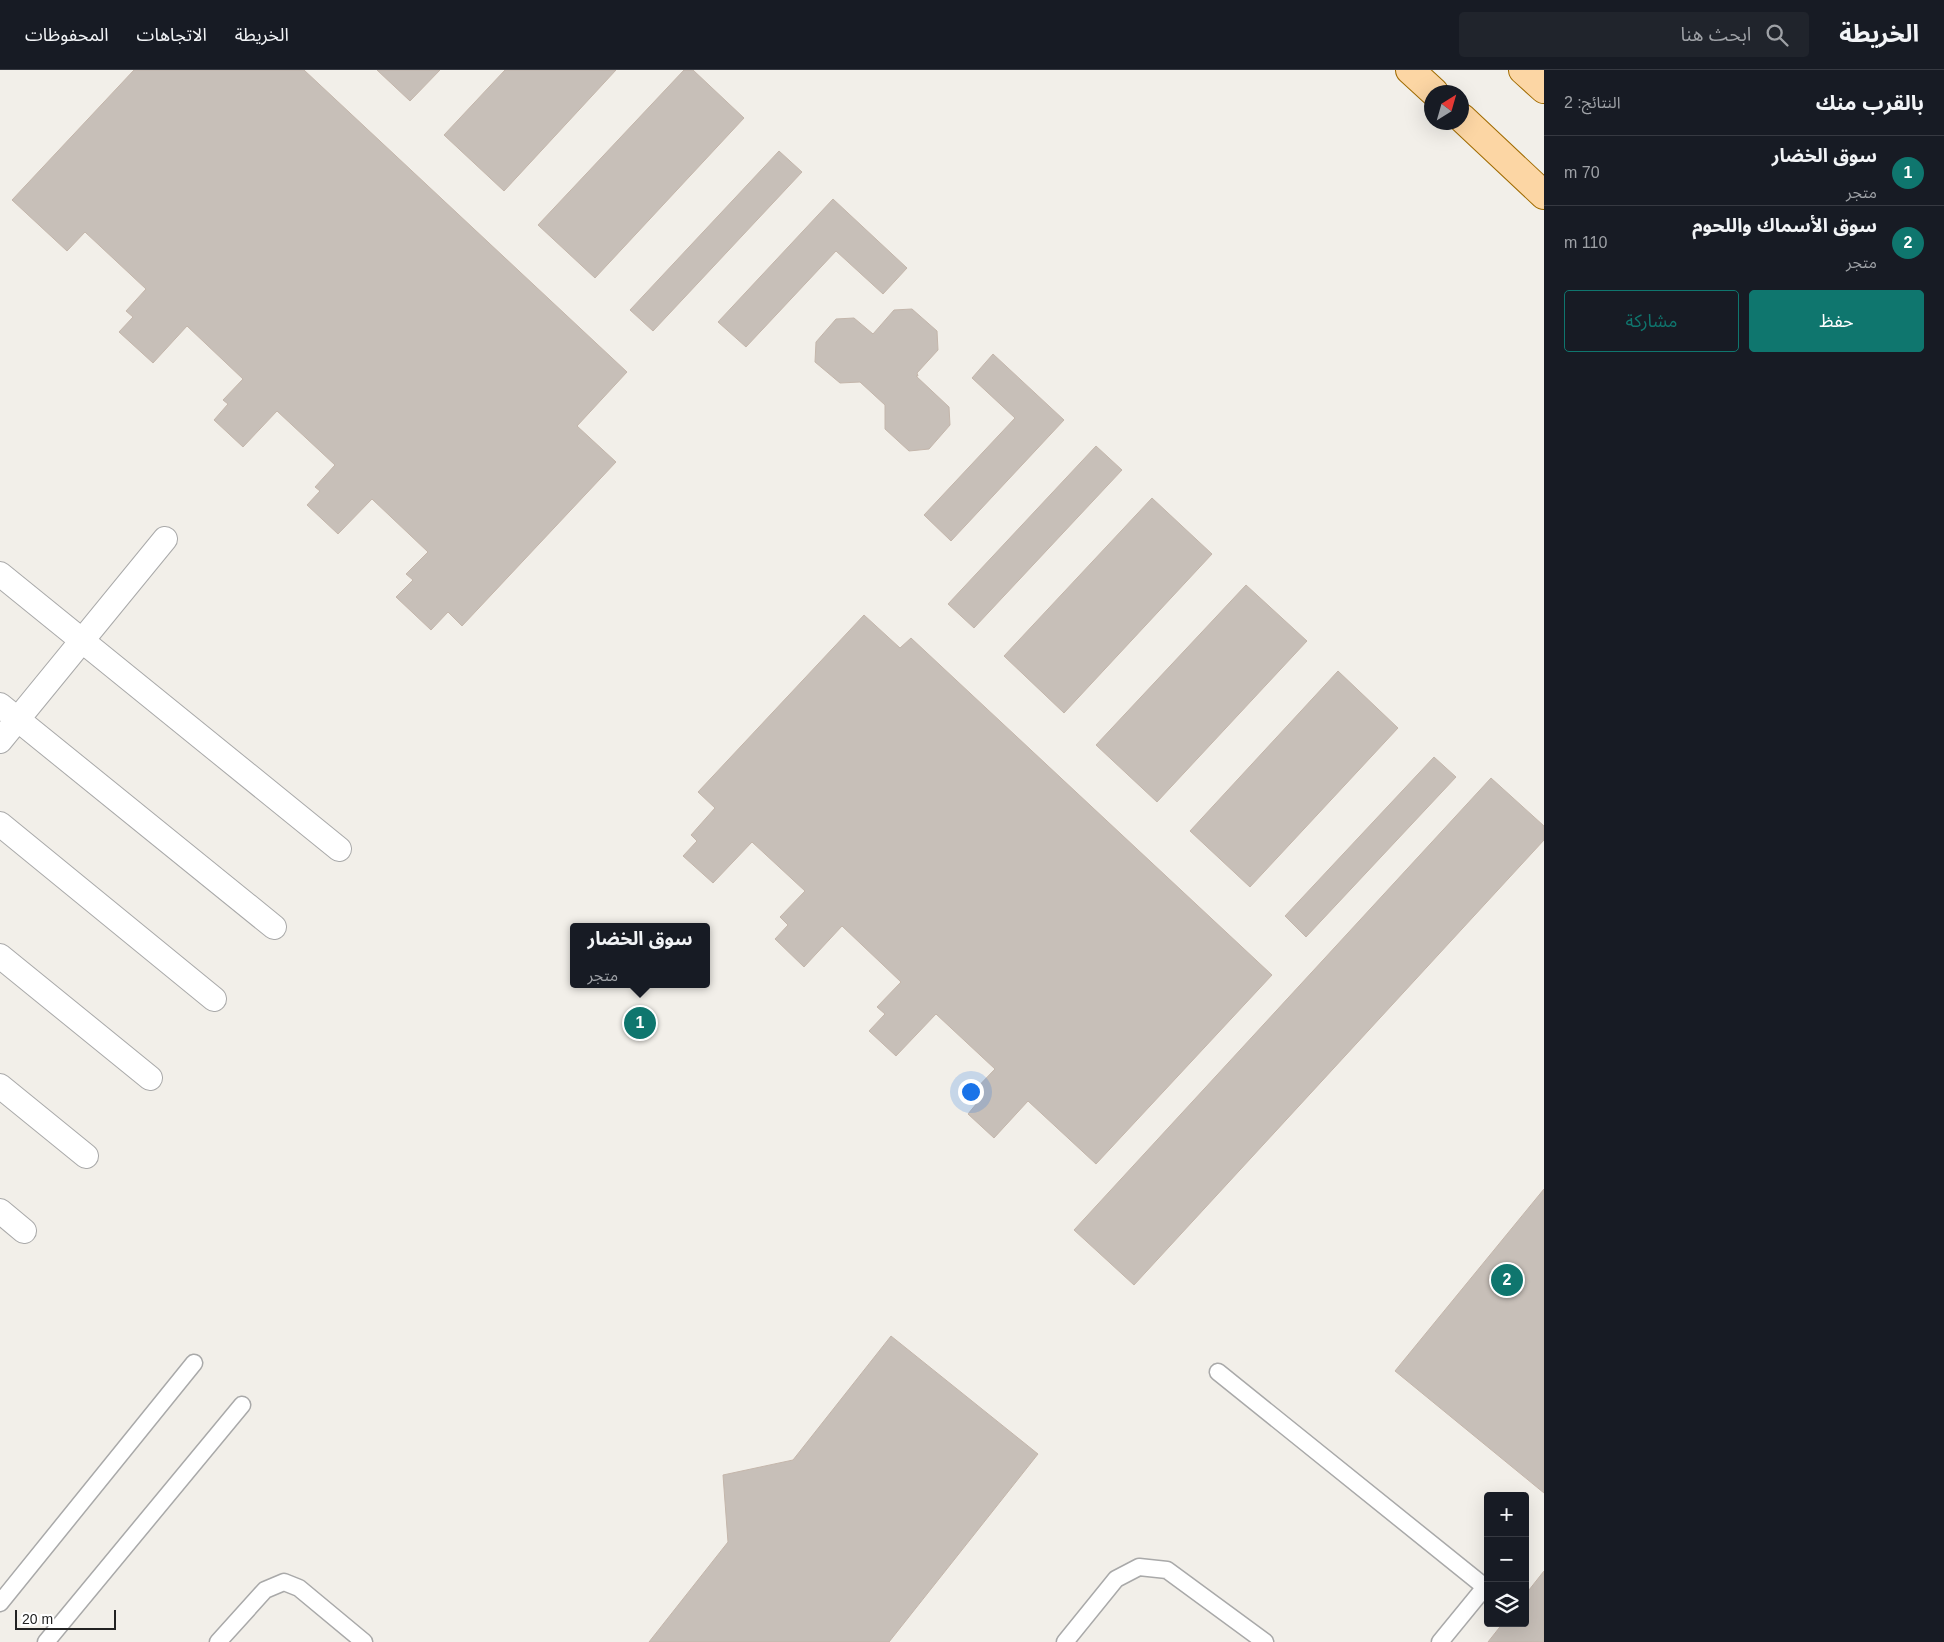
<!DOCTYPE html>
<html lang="ar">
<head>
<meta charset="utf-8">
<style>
  body { margin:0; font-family:Helvetica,"Noto Sans Arabic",sans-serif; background:#20242c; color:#f1f3f6; direction:rtl }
  .controls { position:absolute; right:15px; bottom:15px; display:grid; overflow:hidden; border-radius:5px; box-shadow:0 5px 20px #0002 }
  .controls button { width:45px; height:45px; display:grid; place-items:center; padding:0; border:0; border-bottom:1px solid #363941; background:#171b24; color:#f1f3f6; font:25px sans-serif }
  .compass { position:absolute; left:1424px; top:15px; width:45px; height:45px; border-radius:50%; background:#171b24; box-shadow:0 5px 20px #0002; rotate:37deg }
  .scale { position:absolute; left:15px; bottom:12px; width:101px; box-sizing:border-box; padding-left:5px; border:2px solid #222; border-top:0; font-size:14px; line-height:18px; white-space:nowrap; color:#222; -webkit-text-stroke:4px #fff; paint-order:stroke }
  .you { position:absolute; left:970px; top:1021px; width:18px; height:18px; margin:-12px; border:4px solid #fff; border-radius:50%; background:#1a73e8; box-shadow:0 0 0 8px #1a73e833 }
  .badge { display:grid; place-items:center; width:32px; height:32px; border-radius:50%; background:#0f766e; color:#fff; font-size:16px; font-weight:700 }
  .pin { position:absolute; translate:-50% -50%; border:2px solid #fff; box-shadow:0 1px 5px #0006 }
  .popup { position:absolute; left:570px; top:853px; width:140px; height:65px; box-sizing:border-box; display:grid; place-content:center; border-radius:5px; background:#171b24; filter:drop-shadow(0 1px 4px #0005); font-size:16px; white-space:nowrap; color:#9ea1a6 }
  .popup b { font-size:19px; color:#f1f3f6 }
  .popup::after { content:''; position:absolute; left:50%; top:100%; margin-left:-10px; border:10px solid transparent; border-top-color:#171b24 }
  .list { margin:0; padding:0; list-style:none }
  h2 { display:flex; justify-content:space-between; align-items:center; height:65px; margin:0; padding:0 20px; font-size:21px }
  h2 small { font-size:16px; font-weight:400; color:#9ea1a6 }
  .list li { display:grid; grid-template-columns:32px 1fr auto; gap:15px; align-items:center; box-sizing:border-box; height:70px; padding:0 20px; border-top:1px solid #363941 }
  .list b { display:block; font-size:19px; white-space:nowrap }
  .list p { margin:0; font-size:16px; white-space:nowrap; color:#9ea1a6 }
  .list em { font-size:16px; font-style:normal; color:#9ea1a6 }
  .actions { display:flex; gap:10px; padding:15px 20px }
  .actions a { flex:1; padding:11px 0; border:1px solid #0f766e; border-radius:5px; text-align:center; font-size:18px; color:#0f766e }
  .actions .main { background:#0f766e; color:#fff }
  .icon { flex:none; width:28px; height:28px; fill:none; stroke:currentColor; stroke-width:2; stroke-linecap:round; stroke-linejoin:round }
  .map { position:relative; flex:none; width:1544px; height:1572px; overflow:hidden; direction:ltr }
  header { display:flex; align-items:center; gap:30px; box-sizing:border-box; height:70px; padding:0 25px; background:#171b24; border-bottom:1px solid #363941 }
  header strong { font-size:24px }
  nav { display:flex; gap:28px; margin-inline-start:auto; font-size:18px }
  .search { width:350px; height:45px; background:#20242c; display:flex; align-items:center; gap:12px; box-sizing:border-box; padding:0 18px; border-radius:5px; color:#9ea1a6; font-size:19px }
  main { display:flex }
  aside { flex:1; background:#171b24 }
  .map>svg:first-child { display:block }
</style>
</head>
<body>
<header>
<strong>الخريطة</strong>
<div class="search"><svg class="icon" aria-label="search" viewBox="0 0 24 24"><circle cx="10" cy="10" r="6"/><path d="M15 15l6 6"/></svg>ابحث هنا</div>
<nav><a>الخريطة</a><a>الاتجاهات</a><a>المحفوظات</a></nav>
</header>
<main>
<aside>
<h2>بالقرب منك<small>النتائج: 2</small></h2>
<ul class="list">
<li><span class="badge">1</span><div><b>سوق الخضار</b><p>متجر</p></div><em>70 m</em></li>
<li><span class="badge">2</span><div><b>سوق الأسماك واللحوم</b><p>متجر</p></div><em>110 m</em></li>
</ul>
<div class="actions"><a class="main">حفظ</a><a>مشاركة</a></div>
</aside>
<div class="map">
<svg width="1544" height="1572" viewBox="0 0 1544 1572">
  <rect width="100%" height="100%" fill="#f2efe9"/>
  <g fill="#c7bfb8" stroke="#c4b6ab">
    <path d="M134 0H304L627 302 577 356 616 392 462 556 448 542 431 560 396 527 413 510 406 504 428 482 372 429 338 464 307 435 320 421 315 417 335 395 277 341 243 377 214 350 228 334 223 330 243 309 187 256 153 293 119 262 133 247 126 241 146 219 85 162 67 181 12 130Z"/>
    <path d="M377 0H440L410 31Z"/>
    <path d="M505 0H616L504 121 444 65Z"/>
    <path d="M684 0H693L744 48 595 208 538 155Z"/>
    <path d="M779 81 802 102 653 261 630 240Z"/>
    <path d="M833 129 907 198 883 224 836 181 746 277 718 252Z"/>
    <path d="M912 239 937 261 938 280 917 303 918 306H916L949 337 950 355 929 379 909 381 885 359V335L860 312 840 313 815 292 816 272 836 249 854 248 873 264 894 240Z"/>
    <path d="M993 284 1064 350 951 471 924 445 1015 348 972 308Z"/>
    <path d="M1096 376 1122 400 974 558 948 534Z"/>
    <path d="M1152 428 1212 484 1064 643 1004 586Z"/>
    <path d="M1246 515 1307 571 1157 732 1096 675Z"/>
    <path d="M864 545 900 578 911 568 1272 905 1096 1094 1028 1031 994 1068 968 1044 977 1033 969 1026 995 999 936 944 896 986 869 961 885 944 877 937 901 912 842 856 804 897 775 869 788 855 780 847 805 821 752 772 713 813 683 786 697 771 691 765 715 738 698 722Z"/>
    <path d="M1338 601 1398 658 1250 817 1190 761Z"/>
    <path d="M1434 687 1456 707 1306 867 1285 846Z"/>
    <path d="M1491 708 1544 756V770L1134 1215 1074 1160Z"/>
    <path d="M1544 1119V1423L1395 1301Z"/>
    <path d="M891 1266 1038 1384 889 1572H649L728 1472 723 1405 793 1390Z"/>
    <path d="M1544 1501V1572H1488L1503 1553H1525V1525Z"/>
  </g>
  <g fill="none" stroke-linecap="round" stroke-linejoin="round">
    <defs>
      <g id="service">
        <path d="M1218 1302 1485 1517 1440 1572"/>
        <path d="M0 1533 194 1293"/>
        <path d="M46 1572 242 1335"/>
        <path d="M218 1572 265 1520 284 1512 299 1518 364 1572"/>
        <path d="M1065 1572 1116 1509 1139 1497 1167 1500 1265 1572"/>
      </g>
      <g id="pedestrian">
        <path d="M0 504 339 779"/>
        <path d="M0 635 274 857"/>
        <path d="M0 671 165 469"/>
        <path d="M0 754 214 929"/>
        <path d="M0 886 150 1008"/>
        <path d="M0 1016 86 1086"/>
        <path d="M0 1141 24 1161"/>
      </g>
      <g id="primary">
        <path d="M1410 0 1434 22"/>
        <path d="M1523 0 1544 19"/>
        <path d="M1462 48 1544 125"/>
      </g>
    </defs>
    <use href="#service" stroke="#a9a9a9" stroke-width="19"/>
    <use href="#pedestrian" stroke="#a9a9a9" stroke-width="26"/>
    <use href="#primary" stroke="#a06b00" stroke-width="30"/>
    <use href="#service" stroke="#fff" stroke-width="16"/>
    <use href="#pedestrian" stroke="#fff" stroke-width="24"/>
    <use href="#primary" stroke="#fcd6a4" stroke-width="28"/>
  </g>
</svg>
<div class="controls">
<button>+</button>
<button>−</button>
<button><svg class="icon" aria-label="layers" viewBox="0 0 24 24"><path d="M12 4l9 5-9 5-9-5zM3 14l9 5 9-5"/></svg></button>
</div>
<svg class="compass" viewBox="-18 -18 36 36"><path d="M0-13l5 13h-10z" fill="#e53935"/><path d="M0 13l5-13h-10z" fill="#9ea1a6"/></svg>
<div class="scale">20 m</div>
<div class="you"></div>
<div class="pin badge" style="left:640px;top:953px">1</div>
<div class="popup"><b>سوق الخضار</b>متجر</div>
<div class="pin badge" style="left:1507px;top:1210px">2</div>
</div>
</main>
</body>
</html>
